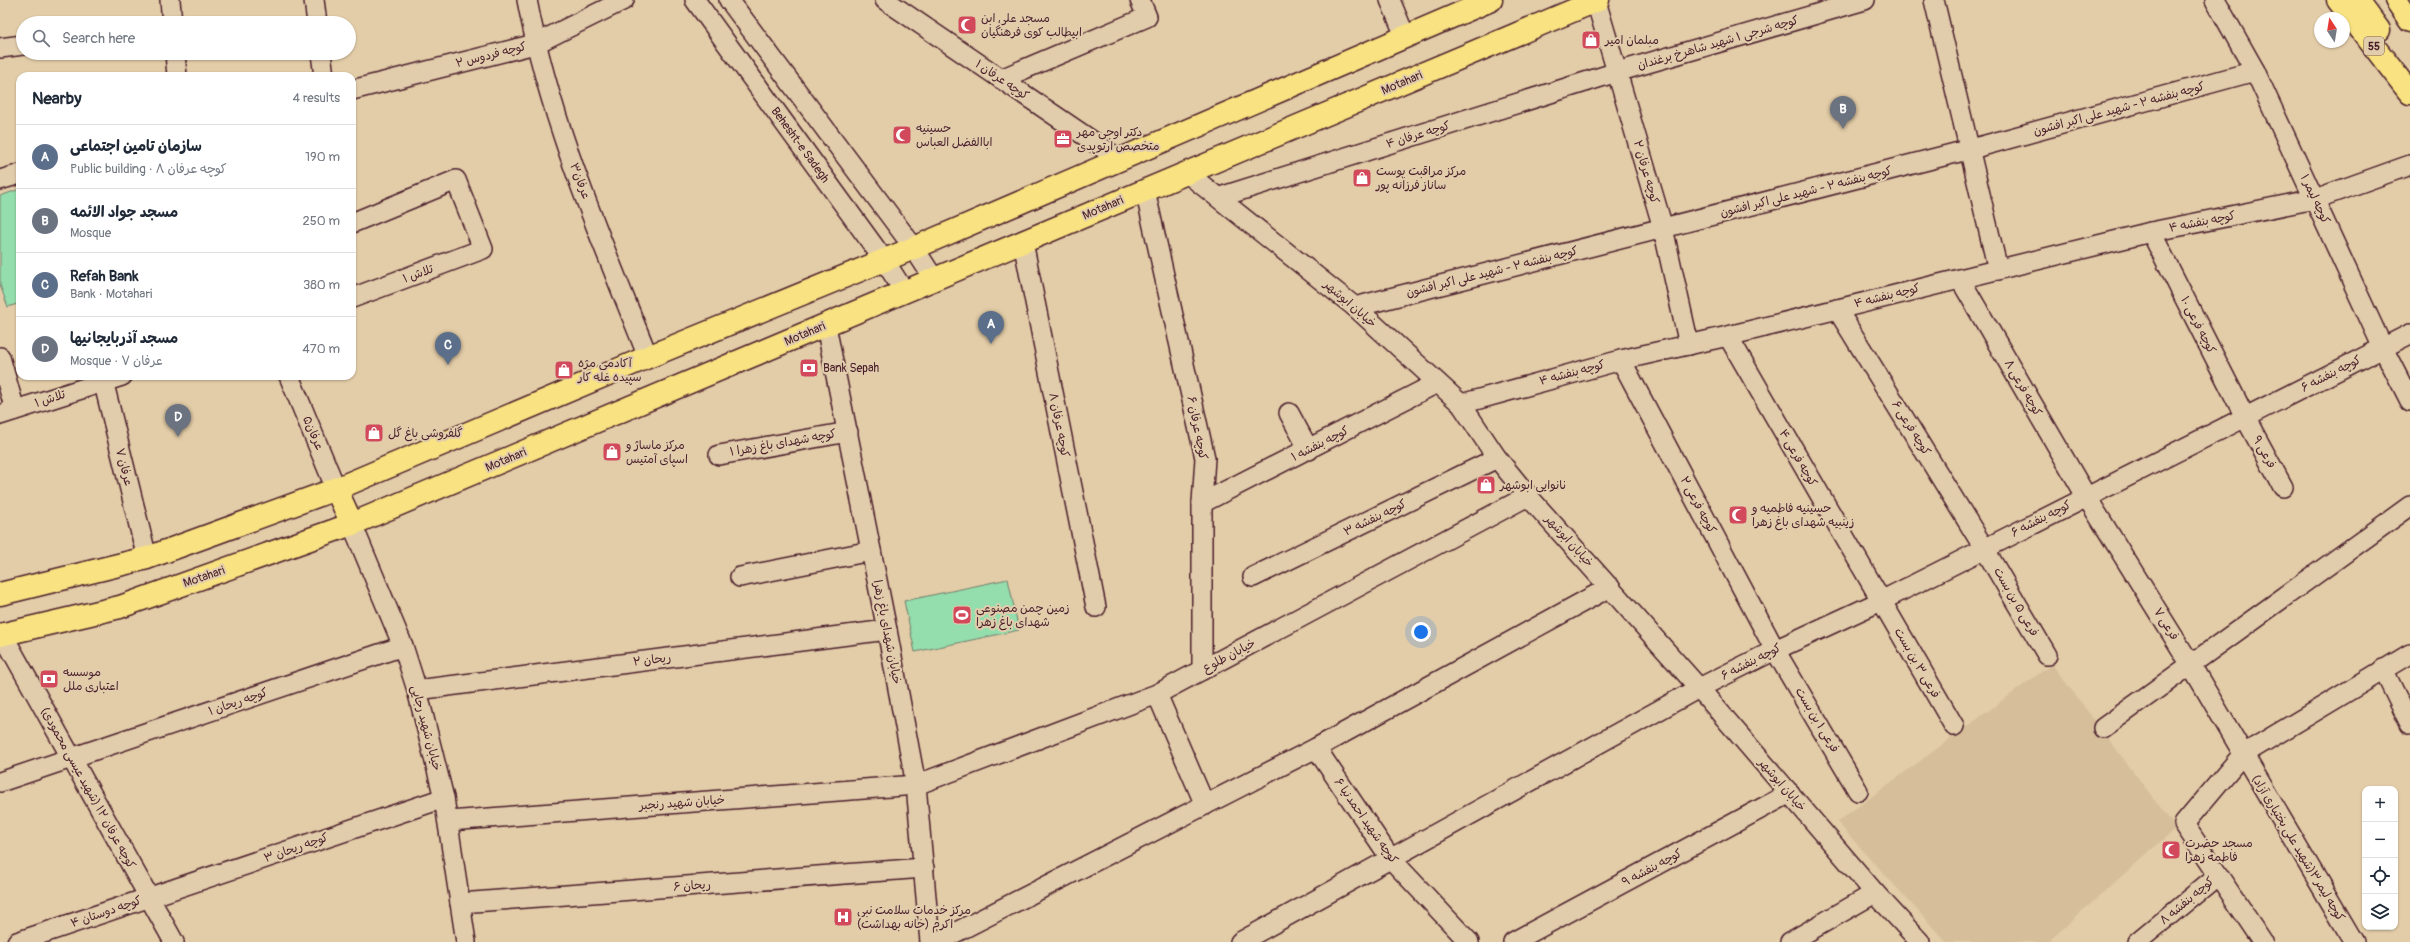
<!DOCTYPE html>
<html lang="en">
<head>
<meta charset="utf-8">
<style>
  body { margin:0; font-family:Pangolin,"Playpen Sans Arabic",sans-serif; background:#f2f2f3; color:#1f2937 }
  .controls { position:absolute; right:12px; bottom:12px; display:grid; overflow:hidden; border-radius:8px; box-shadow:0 1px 3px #0004 }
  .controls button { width:36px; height:36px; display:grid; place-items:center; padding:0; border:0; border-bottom:1px solid #e0e1e3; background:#fff; color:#1f2937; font:20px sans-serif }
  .compass { position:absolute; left:2314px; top:12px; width:36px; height:36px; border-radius:50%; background:#fff; box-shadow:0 1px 3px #0004; rotate:348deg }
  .you { position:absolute; left:1421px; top:632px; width:14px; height:14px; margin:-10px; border:3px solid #fff; border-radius:50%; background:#1a73e8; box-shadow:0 0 0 6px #1a73e833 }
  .badge { display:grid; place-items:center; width:26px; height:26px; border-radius:50%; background:#d1495b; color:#fff; font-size:13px; font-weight:700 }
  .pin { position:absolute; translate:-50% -33px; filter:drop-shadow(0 1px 2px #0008) }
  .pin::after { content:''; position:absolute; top:21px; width:14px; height:12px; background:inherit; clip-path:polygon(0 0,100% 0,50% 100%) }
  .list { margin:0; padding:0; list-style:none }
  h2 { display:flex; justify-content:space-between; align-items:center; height:52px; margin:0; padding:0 16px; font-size:17px }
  h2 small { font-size:13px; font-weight:400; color:#747a83 }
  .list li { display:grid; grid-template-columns:26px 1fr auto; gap:12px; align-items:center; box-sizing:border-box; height:64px; padding:0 16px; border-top:1px solid #e0e1e3 }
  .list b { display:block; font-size:15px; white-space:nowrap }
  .list p { margin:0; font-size:13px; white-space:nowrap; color:#747a83 }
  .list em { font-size:13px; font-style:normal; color:#747a83 }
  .icon { flex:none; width:22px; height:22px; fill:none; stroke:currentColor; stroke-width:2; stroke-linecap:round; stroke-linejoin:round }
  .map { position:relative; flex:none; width:2410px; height:942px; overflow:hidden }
  .search { position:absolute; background:#fff; box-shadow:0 1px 3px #0004; left:16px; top:16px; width:340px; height:44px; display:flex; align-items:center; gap:10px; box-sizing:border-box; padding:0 14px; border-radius:22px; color:#747a83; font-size:15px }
  .panel { position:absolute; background:#fff; box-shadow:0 1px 3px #0004; left:16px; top:72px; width:340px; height:308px; border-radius:12px }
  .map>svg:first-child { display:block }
</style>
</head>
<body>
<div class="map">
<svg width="2410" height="942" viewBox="0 0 2410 942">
  <rect width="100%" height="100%" fill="#e3cda8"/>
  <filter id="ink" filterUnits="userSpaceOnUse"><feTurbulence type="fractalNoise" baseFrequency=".025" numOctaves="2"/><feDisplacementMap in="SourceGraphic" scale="8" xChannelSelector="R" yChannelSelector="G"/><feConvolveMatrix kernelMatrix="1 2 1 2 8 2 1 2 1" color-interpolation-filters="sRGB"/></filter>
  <g filter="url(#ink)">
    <path fill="#d6be9b" d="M2052 664 2176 828 2048 942H1946L1837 822Z"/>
    <g fill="#94ddac" stroke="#6f7e6c">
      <path d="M20 189V303L8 307 0 285V196Z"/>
      <path d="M1008 579 1019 630 915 652 904 601Z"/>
    </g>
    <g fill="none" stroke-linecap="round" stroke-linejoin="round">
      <defs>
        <g id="minor">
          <path d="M170 0 172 23"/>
          <path d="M314 0 317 23"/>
          <path d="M527 0C550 123 602 241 648 357"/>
          <path d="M695 0 884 260 904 291"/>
          <path d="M729 0 914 248 934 279"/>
          <path d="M885 0 1119 159"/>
          <path d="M1390 0 1405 36"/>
          <path d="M1934 0 1998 270"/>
          <path d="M2215 0 2255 71 2383 348 2410 401"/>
          <path d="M1596 1 1663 228 1689 345"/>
          <path d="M0 48 23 45"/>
          <path d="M175 53 177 76"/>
          <path d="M321 53 324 76"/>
          <path d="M1001 79 1147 17 1140 0"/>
          <path d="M352 90 535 44 624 0"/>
          <path d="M1187 173 1355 307 1461 404 1497 458 1528 496 1699 688 1875 893 1920 942"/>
          <path d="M0 180 20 174"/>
          <path d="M1145 190 1205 458 1202 503V670"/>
          <path d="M1220 197 1617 72 1865 0"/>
          <path d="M352 223 456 180 483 249 352 298"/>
          <path d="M2151 232 2245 417 2283 487"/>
          <path d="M1023 242 1096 607"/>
          <path d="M1960 279 2086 496 2191 665 2354 942"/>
          <path d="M1355 307 1971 149 2255 71"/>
          <path d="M1837 309 1984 548 2047 655"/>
          <path d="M826 326 887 630 916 785 930 942"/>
          <path d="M1728 336 1954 726"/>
          <path d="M0 357 15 410"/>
          <path d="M1621 360 1775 650 1858 791"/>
          <path d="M102 376 147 558"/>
          <path d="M289 376 336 489"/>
          <path d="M1461 404 1621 360 1728 336 2151 232 2315 199 2410 165"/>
          <path d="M1289 413 1309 450"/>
          <path d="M0 415 122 376"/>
          <path d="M719 455 848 432"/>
          <path d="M1202 503 1437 383"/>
          <path d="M352 524 403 646 417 690 444 798 466 942"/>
          <path d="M740 577 871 551"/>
          <path d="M1253 577 1497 458"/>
          <path d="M3 635 174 942"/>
          <path d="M2383 669 2410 724"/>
          <path d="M417 690 887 630"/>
          <path d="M1157 694 1205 805"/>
          <path d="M2103 728 2410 506"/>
          <path d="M1316 748 1391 859 1469 942"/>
          <path d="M0 782 403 646"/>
          <path d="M449 821 916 785 1157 694 1528 496"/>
          <path d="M460 903 924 868"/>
          <path d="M17 942 444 798"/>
          <path d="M937 942 1316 748 1610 587"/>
          <path d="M1240 942 1699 688 1775 650 1881 601 2410 334"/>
          <path d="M1513 942 1790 793"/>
          <path d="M1790 942 1875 893"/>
          <path d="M2137 942 2217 876"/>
          <path d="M2263 942 2184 824 2242 755 2410 654"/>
        </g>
        <g id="major">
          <path d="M2338 0 2410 93"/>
          <path d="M2357 0 2379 30"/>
          <path d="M2396 0 2410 21"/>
          <path d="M336 489 352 524"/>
          <path d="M0 594 147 558 336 489 648 357 914 248 1491 0"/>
          <path d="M0 635 120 607 352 524 1598 0"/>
        </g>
      </defs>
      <use href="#minor" stroke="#4a1f2b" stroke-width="22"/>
      <use href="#major" stroke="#4a1f2b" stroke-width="25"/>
      <use href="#minor" stroke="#e1cdac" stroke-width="19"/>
      <use href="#major" stroke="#f8e281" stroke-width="22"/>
    </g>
  </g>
  <defs>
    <symbol id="mosque-square" viewBox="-11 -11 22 22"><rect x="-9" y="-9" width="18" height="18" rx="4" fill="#d1495b" stroke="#e1cdac"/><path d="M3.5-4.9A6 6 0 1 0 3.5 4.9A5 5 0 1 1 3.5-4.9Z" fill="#fff"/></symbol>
    <symbol id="shop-square" viewBox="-11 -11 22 22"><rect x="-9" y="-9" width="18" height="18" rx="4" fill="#d1495b" stroke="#e1cdac"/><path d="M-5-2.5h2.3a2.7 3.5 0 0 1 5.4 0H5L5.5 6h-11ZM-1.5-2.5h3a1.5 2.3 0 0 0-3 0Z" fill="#fff"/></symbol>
    <symbol id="office-square" viewBox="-11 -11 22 22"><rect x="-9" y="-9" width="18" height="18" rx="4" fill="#d1495b" stroke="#e1cdac"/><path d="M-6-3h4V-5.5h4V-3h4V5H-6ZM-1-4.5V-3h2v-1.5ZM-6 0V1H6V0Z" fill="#fff"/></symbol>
    <symbol id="bank-square" viewBox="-11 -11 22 22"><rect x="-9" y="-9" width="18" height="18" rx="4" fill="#d1495b" stroke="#e1cdac"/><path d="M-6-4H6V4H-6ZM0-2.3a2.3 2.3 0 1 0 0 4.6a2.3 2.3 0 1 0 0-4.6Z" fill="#fff"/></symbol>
    <symbol id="stadium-square" viewBox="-11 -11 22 22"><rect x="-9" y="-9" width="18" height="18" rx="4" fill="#d1495b" stroke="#e1cdac"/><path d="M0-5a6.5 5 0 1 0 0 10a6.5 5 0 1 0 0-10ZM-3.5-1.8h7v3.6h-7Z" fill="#fff"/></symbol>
    <symbol id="hospital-square" viewBox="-11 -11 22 22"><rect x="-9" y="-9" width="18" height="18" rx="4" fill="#d1495b" stroke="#e1cdac"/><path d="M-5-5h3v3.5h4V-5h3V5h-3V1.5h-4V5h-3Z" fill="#fff"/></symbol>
  </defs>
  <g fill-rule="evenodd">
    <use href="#mosque-square" x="956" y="14" width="22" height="22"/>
    <use href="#shop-square" x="1580" y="29" width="22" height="22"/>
    <use href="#mosque-square" x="891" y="124" width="22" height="22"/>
    <use href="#office-square" x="1052" y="128" width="22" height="22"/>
    <use href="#shop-square" x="1351" y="167" width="22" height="22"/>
    <use href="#bank-square" x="798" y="357" width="22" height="22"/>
    <use href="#shop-square" x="553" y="359" width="22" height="22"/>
    <use href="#shop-square" x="363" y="422" width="22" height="22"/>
    <use href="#shop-square" x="601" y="441" width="22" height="22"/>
    <use href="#shop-square" x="1475" y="474" width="22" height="22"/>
    <use href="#mosque-square" x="1727" y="504" width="22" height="22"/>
    <use href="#stadium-square" x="951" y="604" width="22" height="22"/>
    <use href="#bank-square" x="38" y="668" width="22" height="22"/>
    <use href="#mosque-square" x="2160" y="839" width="22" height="22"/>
    <use href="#hospital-square" x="832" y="906" width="22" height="22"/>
  </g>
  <g text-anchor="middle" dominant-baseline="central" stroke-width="4" stroke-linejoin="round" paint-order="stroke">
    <rect fill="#e1cdac" stroke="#775352" stroke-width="1" x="2364" y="37" width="20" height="18" rx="3"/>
    <g font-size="11" font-weight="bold" fill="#4a1f2b">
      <text x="2374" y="46">55</text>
    </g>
    <g font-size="12" fill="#4a1f2b" stroke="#e1cdac" text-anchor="start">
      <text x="981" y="18">مسجد علی ابن<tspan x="981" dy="14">ابیطالب کوی فرهنگیان</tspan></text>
      <text x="1605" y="40">مبلمان امیر</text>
      <text x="916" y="128">حسینیه<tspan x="916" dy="14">اباالفضل العباس</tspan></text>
      <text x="1077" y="132">دکتر اوجی مهر<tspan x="1077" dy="14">متخصص ارتوپدی</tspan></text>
      <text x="1376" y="171">مرکز مراقبت پوست<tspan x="1376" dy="14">ساناز فرزانه پور</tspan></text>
      <text x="578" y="363">آکادمی مژه<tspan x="578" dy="14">سپیده غله کار</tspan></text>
      <text x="823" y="368">Bank Sepah</text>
      <text x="388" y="433">گلفروشی باغ گل</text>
      <text x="626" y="445">مرکز ماساژ و<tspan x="626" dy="14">اسپای آمتیس</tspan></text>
      <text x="1500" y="485">نانوایی ابوشهر</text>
      <text x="1752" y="508">حسینیه فاطمیه و<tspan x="1752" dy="14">زینبیه شهدای باغ زهرا</tspan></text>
      <text x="976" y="608">زمین چمن مصنوعی<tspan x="976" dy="14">شهدای باغ زهرا</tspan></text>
      <text x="63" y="672">موسسه<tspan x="63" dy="14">اعتباری ملل</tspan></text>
      <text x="2185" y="843">مسجد حضرت<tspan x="2185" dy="14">فاطمه زهرا</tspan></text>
      <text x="857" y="910">مرکز خدمات سلامت نبی<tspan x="857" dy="14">اکرم (خانه بهداشت)</tspan></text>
    </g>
    <g font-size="12" fill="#4a1f2b" stroke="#e1cdac">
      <text transform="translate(1718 43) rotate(-16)">کوچه شرجی ۱ شهید شاهرخ برغندان</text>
      <text transform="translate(491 55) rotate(-14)">کوچه فردوس ۲</text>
      <text transform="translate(1002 80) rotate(34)">کوچه عرفان ۱</text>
      <text transform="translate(1402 83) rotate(-23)">Motahari</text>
      <text transform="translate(2119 109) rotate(-15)">کوچه بنفشه ۲ - شهید علی اکبر افشون</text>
      <text transform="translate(1418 135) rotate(-17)">کوچه عرفان ۴</text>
      <text transform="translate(800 145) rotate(54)">Behesht-e Sadegh</text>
      <text transform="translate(1646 172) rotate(74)">کوچه عرفان ۲</text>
      <text transform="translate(580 181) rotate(69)">عرفان۳</text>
      <text transform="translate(1806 192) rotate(-14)">کوچه بنفشه ۲ - شهید علی اکبر افشون</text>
      <text transform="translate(2315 199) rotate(65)">کوچه لیمر ۱</text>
      <text transform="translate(1103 208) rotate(-23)">Motahari</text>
      <text transform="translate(2202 222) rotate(-11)">کوچه بنفشه ۴</text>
      <text transform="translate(1492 272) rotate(-14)">کوچه بنفشه ۲ - شهید علی اکبر افشون</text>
      <text transform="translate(418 274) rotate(-20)">تلاش ۱</text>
      <text transform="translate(1887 296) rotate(-14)">کوچه بنفشه ۴</text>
      <text transform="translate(1350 304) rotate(41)">خیابان ابوشهر</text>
      <text transform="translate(2198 325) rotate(63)">کوچه فرعی ۱۰</text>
      <text transform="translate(805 334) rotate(-23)">Motahari</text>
      <text transform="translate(1572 373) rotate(-15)">کوچه بنفشه ۴</text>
      <text transform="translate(2331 374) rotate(-27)">کوچه بنفشه ۶</text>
      <text transform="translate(2023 388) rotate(60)">کوچه فرعی ۸</text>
      <text transform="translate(50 399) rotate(-18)">تلاش ۱</text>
      <text transform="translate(1059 425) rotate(79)">کوچه عرفان ۸</text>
      <text transform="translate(1197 428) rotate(79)">کوچه عرفان ۶</text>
      <text transform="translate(1911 428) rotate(58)">کوچه فرعی ۶</text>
      <text transform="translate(313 433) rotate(67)">عرفان۵</text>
      <text transform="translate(783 443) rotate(-10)">کوچه شهدای باغ زهرا ۱</text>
      <text transform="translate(1320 444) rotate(-27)">کوچه بنفشه ۱</text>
      <text transform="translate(2264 452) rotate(61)">فرعی ۹</text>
      <text transform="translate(1798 458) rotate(60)">کوچه فرعی ۴</text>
      <text transform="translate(506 460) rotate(-23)">Motahari</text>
      <text transform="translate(124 467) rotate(76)">عرفان ۷</text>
      <text transform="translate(1698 505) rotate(62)">کوچه فرعی ۲</text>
      <text transform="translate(1375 518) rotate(-26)">کوچه بنفشه ۳</text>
      <text transform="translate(2041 519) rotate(-27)">کوچه بنفشه ۶</text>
      <text transform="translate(1569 541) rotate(48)">خیابان ابوشهر</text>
      <text transform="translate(204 577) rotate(-19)">Motahari</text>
      <text transform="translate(2016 602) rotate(60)">فرعی ۵ بن بست</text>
      <text transform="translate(2166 624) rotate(58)">فرعی ۷</text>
      <text transform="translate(887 632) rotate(79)">خیابان شهدای باغ‌ زهرا</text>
      <text transform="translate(1229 656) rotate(-28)">خیابان طلوع</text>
      <text transform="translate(652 660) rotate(-7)">ریحان ۲</text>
      <text transform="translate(1751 662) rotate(-27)">کوچه بنفشه ۶</text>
      <text transform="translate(1917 663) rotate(60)">فرعی ۳ بن بست</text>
      <text transform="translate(238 702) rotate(-19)">کوچه ریحان ۱</text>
      <text transform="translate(1817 720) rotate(59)">فرعی ۱ بن بست</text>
      <text transform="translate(426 728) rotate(75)">خیابان شهید رجایی</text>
      <text transform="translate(1782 785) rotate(49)">خیابان ابوشهر</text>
      <text transform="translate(88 788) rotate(61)">کوچه عرفان ۱۲ (شهید عیسی محمودی)</text>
      <text transform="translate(682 803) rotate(-4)">خیابان شهید رنجبر</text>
      <text transform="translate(1366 821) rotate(55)">کوچه شهید احمدنیا ۶</text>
      <text transform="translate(296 848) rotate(-19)">کوچه ریحان ۳</text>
      <text transform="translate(2298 848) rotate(59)">کوچه لیمر۳(شهید علی بختیاری آزاد)</text>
      <text transform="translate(1652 868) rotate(-28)">کوچه بنفشه ۹</text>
      <text transform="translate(692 886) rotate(-4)">ریحان ۶</text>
      <text transform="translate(2187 901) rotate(-40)">کوچه بنفشه ۸</text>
      <text transform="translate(106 912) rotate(-19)">کوچه دوستان ۴</text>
    </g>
  </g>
</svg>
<div class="controls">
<button>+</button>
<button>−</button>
<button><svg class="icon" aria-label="locate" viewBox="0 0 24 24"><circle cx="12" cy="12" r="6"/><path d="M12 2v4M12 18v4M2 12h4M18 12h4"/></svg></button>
<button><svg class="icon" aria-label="layers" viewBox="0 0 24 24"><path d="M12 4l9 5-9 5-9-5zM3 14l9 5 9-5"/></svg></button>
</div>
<svg class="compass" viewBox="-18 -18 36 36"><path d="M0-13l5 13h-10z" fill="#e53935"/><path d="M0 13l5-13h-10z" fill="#747a83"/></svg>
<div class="you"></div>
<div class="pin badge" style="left:991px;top:344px;background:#5c6f8a">A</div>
<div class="pin badge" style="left:1843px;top:129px;background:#6b7280">B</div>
<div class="pin badge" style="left:448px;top:365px;background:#5c6f8a">C</div>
<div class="pin badge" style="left:178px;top:437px;background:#6b7280">D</div>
<div class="search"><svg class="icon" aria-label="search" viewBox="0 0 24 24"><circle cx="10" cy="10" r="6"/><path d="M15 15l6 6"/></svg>Search here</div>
<section class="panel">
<h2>Nearby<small>4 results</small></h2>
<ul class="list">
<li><span class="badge" style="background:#5c6f8a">A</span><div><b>سازمان تامین اجتماعی</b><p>Public building · کوچه عرفان ۸</p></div><em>190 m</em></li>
<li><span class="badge" style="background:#6b7280">B</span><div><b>مسجد جواد الائمه</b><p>Mosque</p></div><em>250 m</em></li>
<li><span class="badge" style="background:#5c6f8a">C</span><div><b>Refah Bank</b><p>Bank · Motahari</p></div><em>380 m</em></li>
<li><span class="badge" style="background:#6b7280">D</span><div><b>مسجد آذربایجانیها</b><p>Mosque · عرفان ۷</p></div><em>470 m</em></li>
</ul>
</section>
</div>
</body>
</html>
